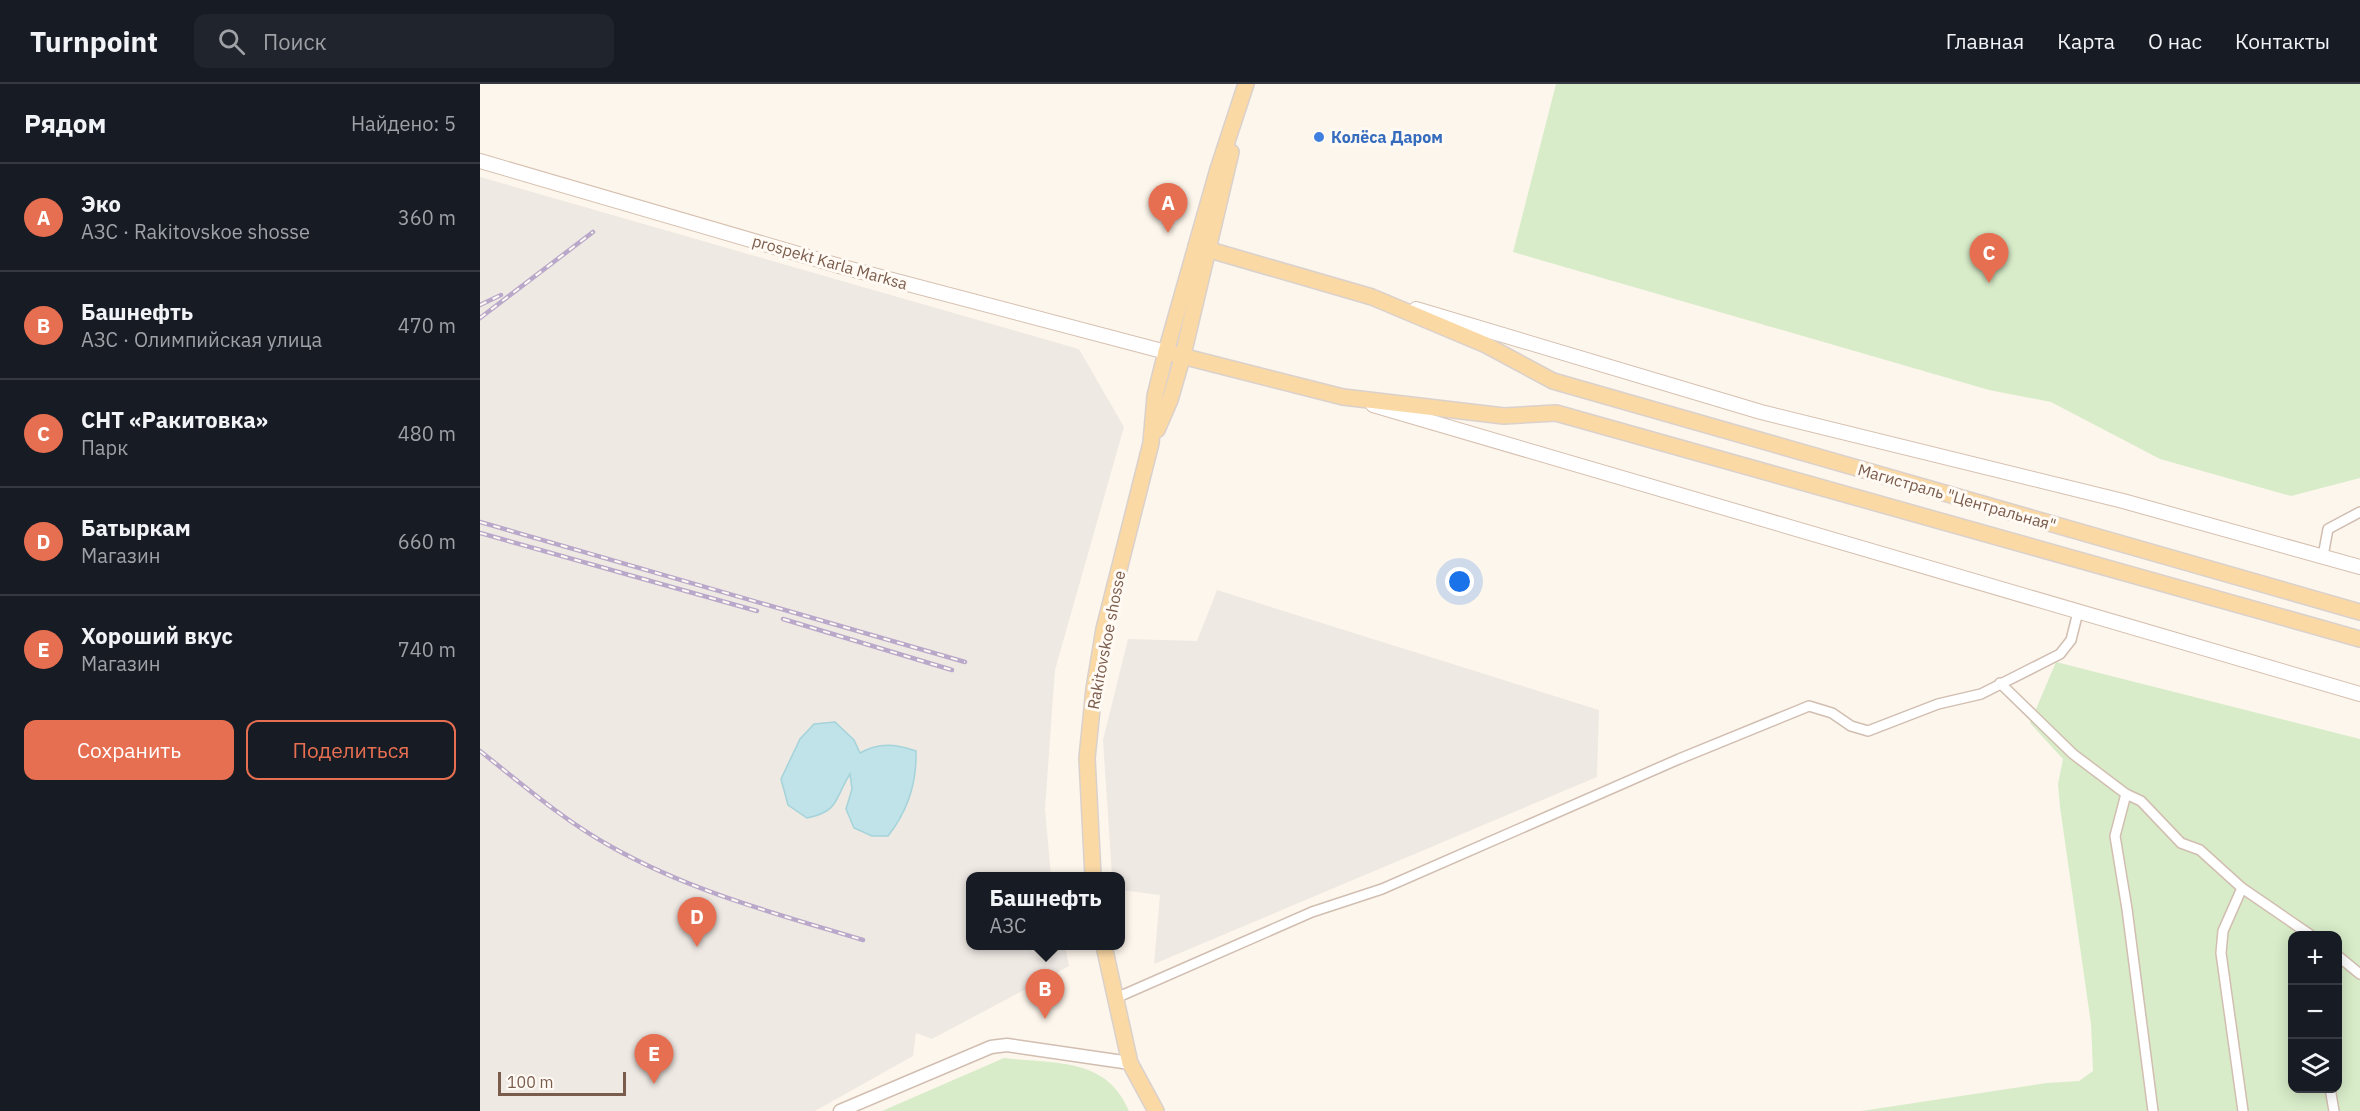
<!DOCTYPE html>
<html lang="ru">
<head>
<meta charset="utf-8">
<style>
  body { margin:0; font-family:"IBM Plex Sans",sans-serif; background:#20242c; color:#f1f3f6 }
  .controls { position:absolute; right:18px; bottom:18px; display:grid; overflow:hidden; border-radius:12px; box-shadow:0 3px 15px #0003 }
  .controls button { width:54px; height:54px; display:grid; place-items:center; padding:0; border:0; border-bottom:2px solid #363941; background:#171b24; color:#f1f3f6; font:30px sans-serif }
  .scale { position:absolute; left:18px; bottom:15px; width:128px; box-sizing:border-box; padding-left:6px; border:3px solid #7a5c4d; border-top:0; font-size:16px; line-height:21px; white-space:nowrap; color:#7a5c4d; -webkit-text-stroke:4px #fffaf3; paint-order:stroke }
  .you { position:absolute; left:980px; top:498px; width:21px; height:21px; margin:-15px; border:4px solid #fff; border-radius:50%; background:#1a73e8; box-shadow:0 0 0 9px #1a73e833 }
  .badge { display:grid; place-items:center; width:39px; height:39px; border-radius:50%; background:#e76f51; color:#fff; font-size:20px; font-weight:700 }
  .pin { position:absolute; translate:-50% -50px; filter:drop-shadow(0 2px 3px #0008) }
  .pin::after { content:''; position:absolute; top:32px; width:21px; height:18px; background:inherit; clip-path:polygon(0 0,100% 0,50% 100%) }
  .popup { position:absolute; left:486px; top:788px; width:159px; height:78px; box-sizing:border-box; display:grid; place-content:center; border-radius:12px; background:#171b24; filter:drop-shadow(0 2px 4px #0005); font-size:20px; white-space:nowrap; color:#9ea1a6 }
  .popup b { font-size:22px; color:#f1f3f6 }
  .popup::after { content:''; position:absolute; left:50%; top:100%; margin-left:-12px; border:12px solid transparent; border-top-color:#171b24 }
  .list { margin:0; padding:0; list-style:none }
  h2 { display:flex; justify-content:space-between; align-items:center; height:78px; margin:0; padding:0 24px; font-size:26px }
  h2 small { font-size:20px; font-weight:400; color:#9ea1a6 }
  .list li { display:grid; grid-template-columns:39px 1fr auto; gap:18px; align-items:center; box-sizing:border-box; height:108px; padding:0 24px; border-top:2px solid #363941 }
  .list b { display:block; font-size:22px; white-space:nowrap }
  .list p { margin:0; font-size:20px; white-space:nowrap; color:#9ea1a6 }
  .list em { font-size:20px; font-style:normal; color:#9ea1a6 }
  .actions { display:flex; gap:12px; padding:18px 24px }
  .actions a { flex:1; padding:14px 0; border:2px solid #e76f51; border-radius:12px; text-align:center; font-size:21px; color:#e76f51 }
  .actions .main { background:#e76f51; color:#fff }
  .icon { flex:none; width:33px; height:33px; fill:none; stroke:currentColor; stroke-width:2; stroke-linecap:round; stroke-linejoin:round }
  .map { position:relative; flex:none; width:1880px; height:1027px; overflow:hidden }
  header { display:flex; align-items:center; gap:36px; box-sizing:border-box; height:84px; padding:0 30px; background:#171b24; border-bottom:2px solid #363941 }
  header strong { font-size:28px }
  nav { display:flex; gap:33px; margin-inline-start:auto; font-size:21px }
  .search { width:420px; height:54px; background:#20242c; display:flex; align-items:center; gap:15px; box-sizing:border-box; padding:0 21px; border-radius:12px; color:#9ea1a6; font-size:22px }
  main { display:flex }
  aside { flex:1; background:#171b24 }
  .map>svg:first-child { display:block }
</style>
</head>
<body>
<header>
<strong>Turnpoint</strong>
<div class="search"><svg class="icon" aria-label="search" viewBox="0 0 24 24"><circle cx="10" cy="10" r="6"/><path d="M15 15l6 6"/></svg>Поиск</div>
<nav><a>Главная</a><a>Карта</a><a>О нас</a><a>Контакты</a></nav>
</header>
<main>
<aside>
<h2>Рядом<small>Найдено: 5</small></h2>
<ul class="list">
<li><span class="badge">A</span><div><b>Эко</b><p>АЗС · Rakitovskoe shosse</p></div><em>360 m</em></li>
<li><span class="badge">B</span><div><b>Башнефть</b><p>АЗС · Олимпийская улица</p></div><em>470 m</em></li>
<li><span class="badge">C</span><div><b>СНТ «Ракитовка»</b><p>Парк</p></div><em>480 m</em></li>
<li><span class="badge">D</span><div><b>Батыркам</b><p>Магазин</p></div><em>660 m</em></li>
<li><span class="badge">E</span><div><b>Хороший вкус</b><p>Магазин</p></div><em>740 m</em></li>
</ul>
<div class="actions"><a class="main">Сохранить</a><a>Поделиться</a></div>
</aside>
<div class="map">
<svg width="1880" height="1027" viewBox="0 0 1880 1027">
  <rect width="100%" height="100%" fill="#fdf6ec"/>
  <g fill="#efe9e4">
    <path d="M0 93 599 265 644 343 575 586 565 725 571 792H490V862H585L589 882 452 955 436 949 433 972 335 1027H0Z"/>
    <path d="M737 506 1119 626 1117 693 674 880 680 811 640 806V792H632L623 656 648 555 717 557Z"/>
  </g>
  <g fill="#d8ecc9" fill-rule="evenodd">
    <path d="M1076 0H1880V394L1811 412 1680 375 1571 318 1509 306 1033 168Z"/>
    <path d="M1576 578 1880 655V1027H1381L1567 999 1599 997 1613 987 1611 940 1580 723 1578 700 1583 675 1550 639ZM1812 852H1858V1004H1812Z"/>
    <path d="M524 974C575 980 627 973 649 1027H402Z"/>
  </g>
  <path fill="#bfe3e8" stroke="#a5d3da" stroke-width="1.5" d="M355 638 374 656 380 669C399 658 416 660 436 667 437 699 427 728 408 752H392L374 744 366 725 372 705 370 690C354 715 360 727 327 734L308 721 301 695 320 655 334 640Z"/>
  <g fill="none" stroke-linecap="round" stroke-linejoin="round">
    <defs>
      <g id="minor">
        <path d="M1843 472 1848 445 1880 428"/>
        <path d="M1520 599 1593 670 1646 710 1661 717 1701 759 1720 766 1762 804 1832 852"/>
        <path d="M1646 710 1635 752 1647 825 1673 1027"/>
        <path d="M1762 804 1743 847 1741 869 1763 1027"/>
        <path d="M1858 872 1880 890"/>
        <path d="M636 914 832 828 902 805 1199 675 1329 622 1352 629 1371 642 1388 647 1458 620 1501 610 1580 570 1591 556 1598 528"/>
        <path d="M1850 1004 1854 1027"/>
      </g>
      <path id="tertiary" d="M360 1027 511 963 527 961 650 979"/>
      <g id="secondary">
        <path d="M0 77 363 183 686 268"/>
        <path d="M936 225 1281 328 1643 417 1880 483"/>
        <path d="M893 321 1880 610"/>
      </g>
      <g id="primary">
        <path d="M716 162 892 213 1006 261 1073 297 1880 528"/>
        <path d="M686 268 863 313 1024 332 1076 329 1880 555"/>
        <path d="M677 346 690 316 703 271 751 68"/>
        <path d="M613 792 607 674 614 605 624 545 671 359 675 312 686 268 738 85 766 0"/>
        <path d="M624 862 650 979 676 1027"/>
      </g>
    </defs>
    <use href="#minor" stroke="#d1beb0" stroke-width="12"/>
    <use href="#tertiary" stroke="#d1beb0" stroke-width="15"/>
    <use href="#secondary" stroke="#d6c0b0" stroke-width="16"/>
    <use href="#primary" stroke="#dad1cd" stroke-width="18"/>
    <use href="#minor" stroke="#fff" stroke-width="9"/>
    <use href="#tertiary" stroke="#fff" stroke-width="12"/>
    <use href="#secondary" stroke="#fff" stroke-width="14"/>
    <use href="#primary" stroke="#fbd9a5" stroke-width="15"/>
    <defs>
      <g id="rail">
        <path d="M0 221 21 211"/>
        <path d="M0 234 113 148"/>
        <path d="M0 438 485 578"/>
        <path d="M0 449 277 527"/>
        <path d="M303 535 472 586"/>
        <path d="M0 667C42 700 83 736 130 762 209 807 297 830 383 856"/>
      </g>
    </defs>
    <use href="#rail" stroke="#b9a8c9" stroke-width="4.5"/>
    <use href="#rail" stroke="#fffaf3" stroke-width="2" stroke-dasharray="7" stroke-linecap="butt"/>
  </g>
  <circle fill="#3f7fe0" stroke="#fffaf3" stroke-width="2" cx="839" cy="53" r="6"/>
  <g text-anchor="middle" dominant-baseline="central" stroke-width="6" stroke-linejoin="round" paint-order="stroke">
    <g font-size="16" font-weight="bold" fill="#366cbe" stroke="#fffaf3" text-anchor="start">
      <text x="851" y="53">Колёса Даром</text>
    </g>
    <g font-size="16" fill="#7a5c4d" stroke="#fffaf3">
      <text transform="translate(350 178) rotate(16)">prospekt Karla Marksa</text>
      <text transform="translate(1477 413) rotate(16)">Магистраль "Центральная"</text>
      <text transform="translate(626 556) rotate(-79)">Rakitovskoe shosse</text>
    </g>
  </g>
</svg>
<div class="controls">
<button>+</button>
<button>−</button>
<button><svg class="icon" aria-label="layers" viewBox="0 0 24 24"><path d="M12 4l9 5-9 5-9-5zM3 14l9 5 9-5"/></svg></button>
</div>
<div class="scale">100 m</div>
<div class="you"></div>
<div class="pin badge" style="left:688px;top:149px">A</div>
<div class="pin badge" style="left:565px;top:935px">B</div>
<div class="popup"><b>Башнефть</b>АЗС</div>
<div class="pin badge" style="left:1509px;top:199px">C</div>
<div class="pin badge" style="left:217px;top:863px">D</div>
<div class="pin badge" style="left:174px;top:1000px">E</div>
</div>
</main>
</body>
</html>
